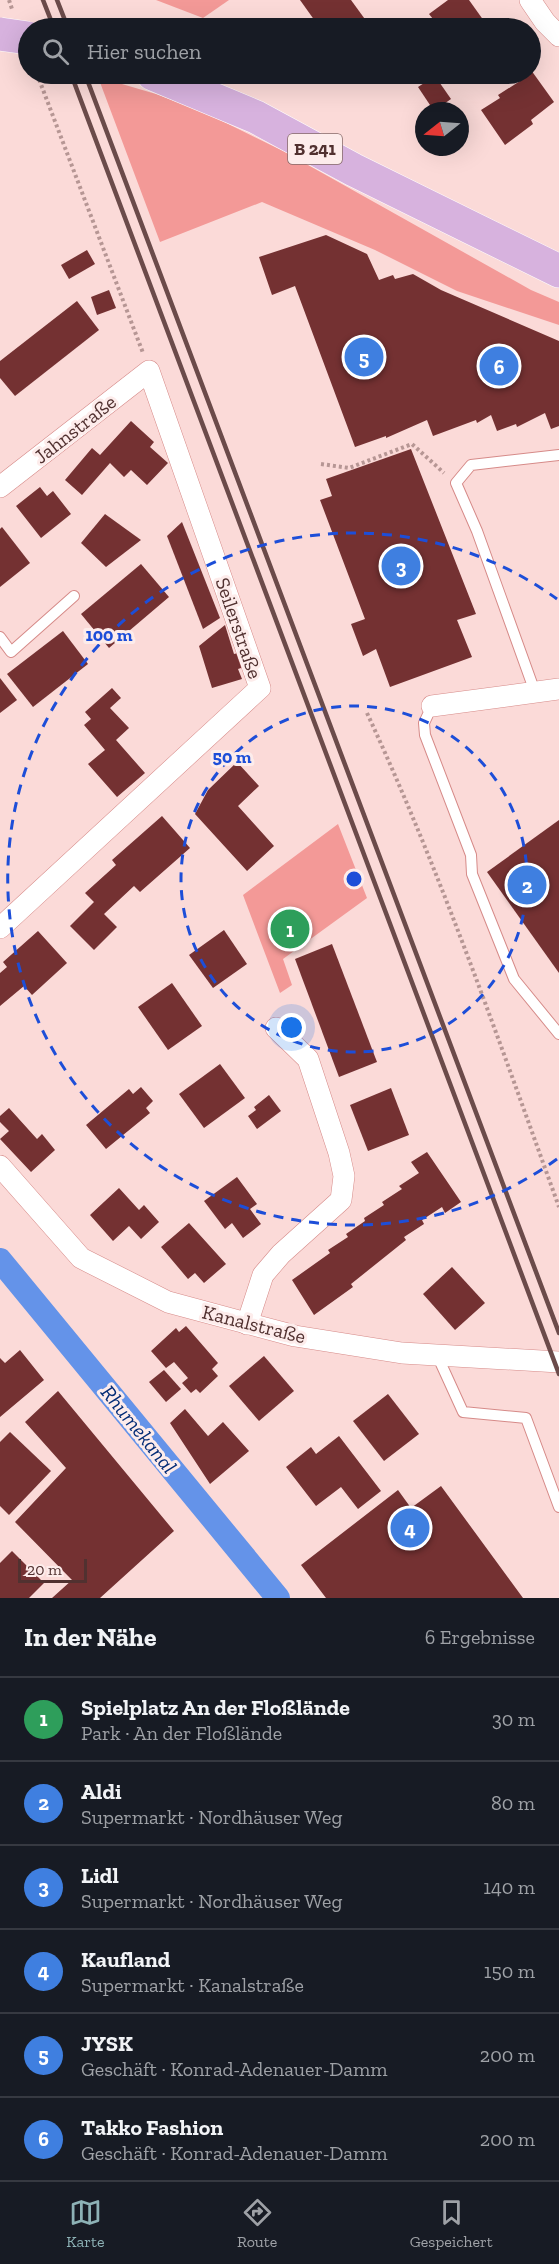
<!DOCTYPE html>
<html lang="de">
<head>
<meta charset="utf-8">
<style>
  body { margin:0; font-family:"Zilla Slab",serif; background:#20242c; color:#f1f3f6 }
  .compass { position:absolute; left:415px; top:102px; width:54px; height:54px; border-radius:50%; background:#171b24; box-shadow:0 6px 24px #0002; rotate:253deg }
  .scale { position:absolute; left:18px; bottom:15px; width:69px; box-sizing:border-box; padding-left:6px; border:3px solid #513130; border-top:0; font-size:16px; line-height:21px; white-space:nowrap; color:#513130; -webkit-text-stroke:4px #fdeceb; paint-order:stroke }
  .you { position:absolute; left:292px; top:1028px; width:21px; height:21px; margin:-15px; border:4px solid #fff; border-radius:50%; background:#1a73e8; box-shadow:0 0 0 9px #1a73e833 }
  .badge { display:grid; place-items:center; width:39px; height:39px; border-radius:50%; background:#8db2b6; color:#fff; font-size:20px; font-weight:700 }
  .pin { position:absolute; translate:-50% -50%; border:3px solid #fff; box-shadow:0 2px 6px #0006 }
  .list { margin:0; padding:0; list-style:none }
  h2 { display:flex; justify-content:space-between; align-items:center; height:78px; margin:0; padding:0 24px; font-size:26px }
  h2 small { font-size:20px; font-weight:400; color:#9ea1a6 }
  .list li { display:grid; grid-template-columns:39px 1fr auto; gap:18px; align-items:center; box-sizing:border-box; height:84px; padding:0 24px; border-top:2px solid #363941 }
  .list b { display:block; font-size:22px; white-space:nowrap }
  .list p { margin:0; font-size:20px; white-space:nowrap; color:#9ea1a6 }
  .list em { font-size:20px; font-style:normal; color:#9ea1a6 }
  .icon { flex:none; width:33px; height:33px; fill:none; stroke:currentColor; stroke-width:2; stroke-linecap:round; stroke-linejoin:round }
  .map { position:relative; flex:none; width:559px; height:1598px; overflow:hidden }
  .search { position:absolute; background:#171b24; box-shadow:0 6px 24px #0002; left:18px; right:18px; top:18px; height:66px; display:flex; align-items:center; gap:15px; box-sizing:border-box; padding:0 21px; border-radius:33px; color:#9ea1a6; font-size:22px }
  .sheet { height:582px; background:#171b24 }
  nav { display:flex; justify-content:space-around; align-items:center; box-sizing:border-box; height:84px; border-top:2px solid #363941; background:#171b24; font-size:16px; color:#9ea1a6 }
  nav a { display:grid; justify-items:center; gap:3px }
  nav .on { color:#8db2b6 }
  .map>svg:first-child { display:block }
</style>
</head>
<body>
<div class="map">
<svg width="559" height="1598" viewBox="0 0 559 1598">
  <rect width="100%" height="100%" fill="#fbdad8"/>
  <g fill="#f39997">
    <path d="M156 0H229L203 18Z"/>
    <path d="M98 77 156 94 208 114 283 151 531 290 559 302V325L457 291 375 250 262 202 160 242Z"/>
    <path d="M338 824 367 898 283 959 292 985 280 993 243 895Z"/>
  </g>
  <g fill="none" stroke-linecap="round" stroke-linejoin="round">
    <path stroke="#6493e9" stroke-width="24" d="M0 1260 278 1598"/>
  </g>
  <g fill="#743132">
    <path d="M300 0H351L367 22 357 28H320Z"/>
    <path d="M448 0H469L489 28H440L429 14Z"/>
    <path d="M531 70 554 102 531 120 533 124 505 145 481 110 500 98 498 95 531 74Z"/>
    <path d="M435 76 451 99 434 111 418 87Z"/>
    <path d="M326 235 367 254 379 280 393 275 395 279 413 274 441 290 559 341V426L551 429 545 413 517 427 516 424 497 431 491 415 477 423 476 420 433 436 427 420 386 438V436L355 447 295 286 272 295 259 257Z"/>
    <path d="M87 250 95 264 69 279 61 265Z"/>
    <path d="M109 290 116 308 97 315 91 297Z"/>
    <path d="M77 301 99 330 15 396 0 378V361Z"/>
    <path d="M131 421 154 442 150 447 168 463 147 485 131 470 124 477 110 463 82 495 65 480 92 448 100 455Z"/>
    <path d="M411 449 476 614 457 620 472 657 390 687 376 649 363 656 351 624 365 619 320 500 332 496 326 479Z"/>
    <path d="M40 487 47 496 53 491 71 514 41 538 16 506Z"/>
    <path d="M105 514 141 540 106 567 81 543Z"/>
    <path d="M182 522 220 618 203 629 167 536Z"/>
    <path d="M2 527 30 563 0 587V529Z"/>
    <path d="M141 564 169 597 109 648 81 614Z"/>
    <path d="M225 625 234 654 242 652 247 666 238 669 242 679 212 688 199 646Z"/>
    <path d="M63 631 88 664 33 707 7 674Z"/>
    <path d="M0 678 17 700 0 713Z"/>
    <path d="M112 688 121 698 110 708 129 728 116 740 145 773 117 797 88 764 105 750 84 725 91 719 85 712Z"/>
    <path d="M237 762 259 786 238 806 274 846 247 871 195 814 208 790Z"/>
    <path d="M162 816 190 848 140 892 134 886 104 914 117 927 94 950 70 926 94 902 85 893 116 865 112 860Z"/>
    <path d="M559 820V973L487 872Z"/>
    <path d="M224 930 247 964 213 988 189 955Z"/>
    <path d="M38 931 67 963 32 995 24 986 0 1006V973L7 967 3 962Z"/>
    <path d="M332 944 377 1062 339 1077 295 959Z"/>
    <path d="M172 983 202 1026 168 1050 138 1007Z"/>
    <path d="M220 1064 245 1098 204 1128 179 1094Z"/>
    <path d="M141 1087 153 1101 146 1108 150 1113 106 1149 86 1125 129 1089 133 1094Z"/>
    <path d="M391 1088 409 1135 368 1151 350 1105Z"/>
    <path d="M269 1095 281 1111 257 1129 248 1116 256 1110 254 1107Z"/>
    <path d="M9 1108 37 1139 42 1134 55 1150 31 1172 0 1139 9 1131 0 1122V1116Z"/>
    <path d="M427 1152 461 1202 445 1213 442 1207 422 1220 424 1224 404 1237 406 1240 351 1284 353 1287 314 1315 292 1280 330 1253 328 1250 348 1237 346 1234 365 1221 364 1218 384 1205 382 1202 402 1189 399 1186 419 1173 411 1162Z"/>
    <path d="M237 1177 257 1204 250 1209 261 1224 243 1238 232 1223 225 1229 204 1201Z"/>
    <path d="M119 1188 139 1210 144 1205 159 1222 141 1239 129 1226 113 1241 90 1215Z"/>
    <path d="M189 1223 226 1264 204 1283 195 1273 188 1279 161 1247Z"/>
    <path d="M452 1267 485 1303 455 1330 423 1294Z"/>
    <path d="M186 1326 218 1363 212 1369 218 1376 200 1393 196 1389 191 1393 182 1383 188 1378 174 1362 166 1368 151 1351 176 1328 179 1332Z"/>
    <path d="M20 1350 44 1380 0 1417V1358L5 1363Z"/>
    <path d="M264 1356 294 1391 259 1421 229 1386Z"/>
    <path d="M164 1370 181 1389 166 1402 149 1382Z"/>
    <path d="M58 1391 174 1531 100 1598H52L72 1580 15 1522 66 1468 25 1422Z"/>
    <path d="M388 1394 419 1434 384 1461 353 1421Z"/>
    <path d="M185 1409 208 1436 223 1422 249 1451 210 1484 170 1423Z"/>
    <path d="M10 1432 51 1471 9 1515 0 1506V1442Z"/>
    <path d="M339 1436 381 1491 358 1509 341 1487 316 1506 286 1467 311 1447 316 1454Z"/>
    <path d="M441 1486 523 1598H326L301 1565 398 1490 411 1508Z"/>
    <path d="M12 1551 44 1583 29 1598H0V1563Z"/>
  </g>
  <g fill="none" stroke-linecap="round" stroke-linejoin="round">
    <defs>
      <g id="service">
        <path d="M0 637 11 652 74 596"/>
        <path d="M535 692 477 531 456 483 471 465 559 455"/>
        <path d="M432 706 424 723 425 735 471 855 472 874 514 979 559 1034"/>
        <path d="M437 1355 463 1412 526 1418 559 1507"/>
      </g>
      <g id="minor">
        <path d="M530 0 545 22 559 36"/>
        <path d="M0 487 149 371 260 688 0 928"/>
        <path d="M432 706 559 689"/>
        <path d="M0 1166 81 1258 168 1302 295 1336 402 1353 559 1362"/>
        <path d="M247 1324 263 1275 281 1254 341 1200 344 1176 339 1153 308 1059 276 1028"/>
      </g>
      <path id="primary" d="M153 74 256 117 354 170 559 271"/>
    </defs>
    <use href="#service" stroke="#d68a88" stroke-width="12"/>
    <use href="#minor" stroke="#d68a88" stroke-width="22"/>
    <use href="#primary" stroke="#fff" stroke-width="34"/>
    <g stroke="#b69694" stroke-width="4" stroke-dasharray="3 3" stroke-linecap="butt">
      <path d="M9 0 12 9"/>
      <path d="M37 74 143 353"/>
      <path d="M321 464 349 468 412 444 444 473"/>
      <path d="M367 713C441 873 499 1041 559 1207"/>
    </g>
    <use href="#service" stroke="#fff" stroke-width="10"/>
    <use href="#minor" stroke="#fff" stroke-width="21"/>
    <use href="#primary" stroke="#d7b2de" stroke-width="33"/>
    <g stroke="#6b4b4a" stroke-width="4.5">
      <path d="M43 0 54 28"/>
      <path d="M57 0 68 28"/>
      <path d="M71 74 559 1374"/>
      <path d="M85 74 559 1333"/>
    </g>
    <defs>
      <path id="primary-bridge" d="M0 34 28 38"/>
    </defs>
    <use href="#primary-bridge" stroke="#fff" stroke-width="34" stroke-linecap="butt"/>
    <path stroke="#b69694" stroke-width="4" stroke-dasharray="3 3" stroke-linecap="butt" d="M50 21 84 28"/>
    <use href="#primary-bridge" stroke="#d7b2de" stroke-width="33"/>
  </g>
  <g fill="none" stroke="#1d4ed8" stroke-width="3" stroke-dasharray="10 8">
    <circle cx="354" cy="879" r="173"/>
    <path d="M557 1159A346 346 0 1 1 557 599"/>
  </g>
  <g text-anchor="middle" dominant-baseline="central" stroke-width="6" stroke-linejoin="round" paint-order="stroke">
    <rect fill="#fdeceb" stroke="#856968" stroke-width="1.5" x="288" y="134" width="54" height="30" rx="4.5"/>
    <g font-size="18" font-weight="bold" fill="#513130">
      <text x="315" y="149">B 241</text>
    </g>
    <g font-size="20" fill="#513130" stroke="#fdeceb">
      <text transform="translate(75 429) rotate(-38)">Jahnstraße</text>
      <text transform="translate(239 628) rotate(71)">Seilerstraße</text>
      <text transform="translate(254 1324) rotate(14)">Kanalstraße</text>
    </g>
    <g font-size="21" font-style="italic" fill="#042c76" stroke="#fdeceb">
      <text transform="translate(139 1429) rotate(51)">Rhumekanal</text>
    </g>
  </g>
  <circle cx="354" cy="879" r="9" fill="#1d4ed8" stroke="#fdeceb" stroke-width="3"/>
  <g font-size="18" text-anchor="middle" font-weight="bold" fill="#1d4ed8" stroke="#fdeceb" stroke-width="6" stroke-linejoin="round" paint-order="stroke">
    <text x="109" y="641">100 m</text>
    <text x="232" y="763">50 m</text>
  </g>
</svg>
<svg class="compass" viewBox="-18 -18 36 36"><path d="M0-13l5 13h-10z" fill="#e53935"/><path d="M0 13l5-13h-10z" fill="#9ea1a6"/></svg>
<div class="scale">20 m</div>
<div class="you"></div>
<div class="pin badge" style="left:290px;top:929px;background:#2e9e5b">1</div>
<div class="pin badge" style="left:527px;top:885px;background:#3f7fe0">2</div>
<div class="pin badge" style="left:401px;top:566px;background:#3f7fe0">3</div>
<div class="pin badge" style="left:410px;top:1528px;background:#3f7fe0">4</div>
<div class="pin badge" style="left:364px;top:357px;background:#3f7fe0">5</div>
<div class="pin badge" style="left:499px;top:366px;background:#3f7fe0">6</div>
<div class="search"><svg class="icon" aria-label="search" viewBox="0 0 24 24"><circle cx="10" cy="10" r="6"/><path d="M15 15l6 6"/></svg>Hier suchen</div>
</div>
<section class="sheet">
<h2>In der Nähe<small>6 Ergebnisse</small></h2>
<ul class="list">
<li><span class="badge" style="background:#2e9e5b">1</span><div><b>Spielplatz An der Floßlände</b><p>Park · An der Floßlände</p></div><em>30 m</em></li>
<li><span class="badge" style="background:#3f7fe0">2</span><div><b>Aldi</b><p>Supermarkt · Nordhäuser Weg</p></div><em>80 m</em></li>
<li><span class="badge" style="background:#3f7fe0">3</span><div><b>Lidl</b><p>Supermarkt · Nordhäuser Weg</p></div><em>140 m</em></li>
<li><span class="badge" style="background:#3f7fe0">4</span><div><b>Kaufland</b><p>Supermarkt · Kanalstraße</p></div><em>150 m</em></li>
<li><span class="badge" style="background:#3f7fe0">5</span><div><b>JYSK</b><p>Geschäft · Konrad-Adenauer-Damm</p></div><em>200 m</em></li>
<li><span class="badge" style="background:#3f7fe0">6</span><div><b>Takko Fashion</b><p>Geschäft · Konrad-Adenauer-Damm</p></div><em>200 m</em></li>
</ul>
</section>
<nav>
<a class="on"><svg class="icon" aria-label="map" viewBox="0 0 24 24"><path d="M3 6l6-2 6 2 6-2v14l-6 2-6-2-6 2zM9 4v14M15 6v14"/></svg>Karte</a>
<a><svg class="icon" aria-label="directions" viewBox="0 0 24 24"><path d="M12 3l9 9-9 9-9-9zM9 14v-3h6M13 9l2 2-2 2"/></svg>Route</a>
<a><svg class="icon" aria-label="saved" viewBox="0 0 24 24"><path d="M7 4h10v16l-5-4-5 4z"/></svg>Gespeichert</a>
</nav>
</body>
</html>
